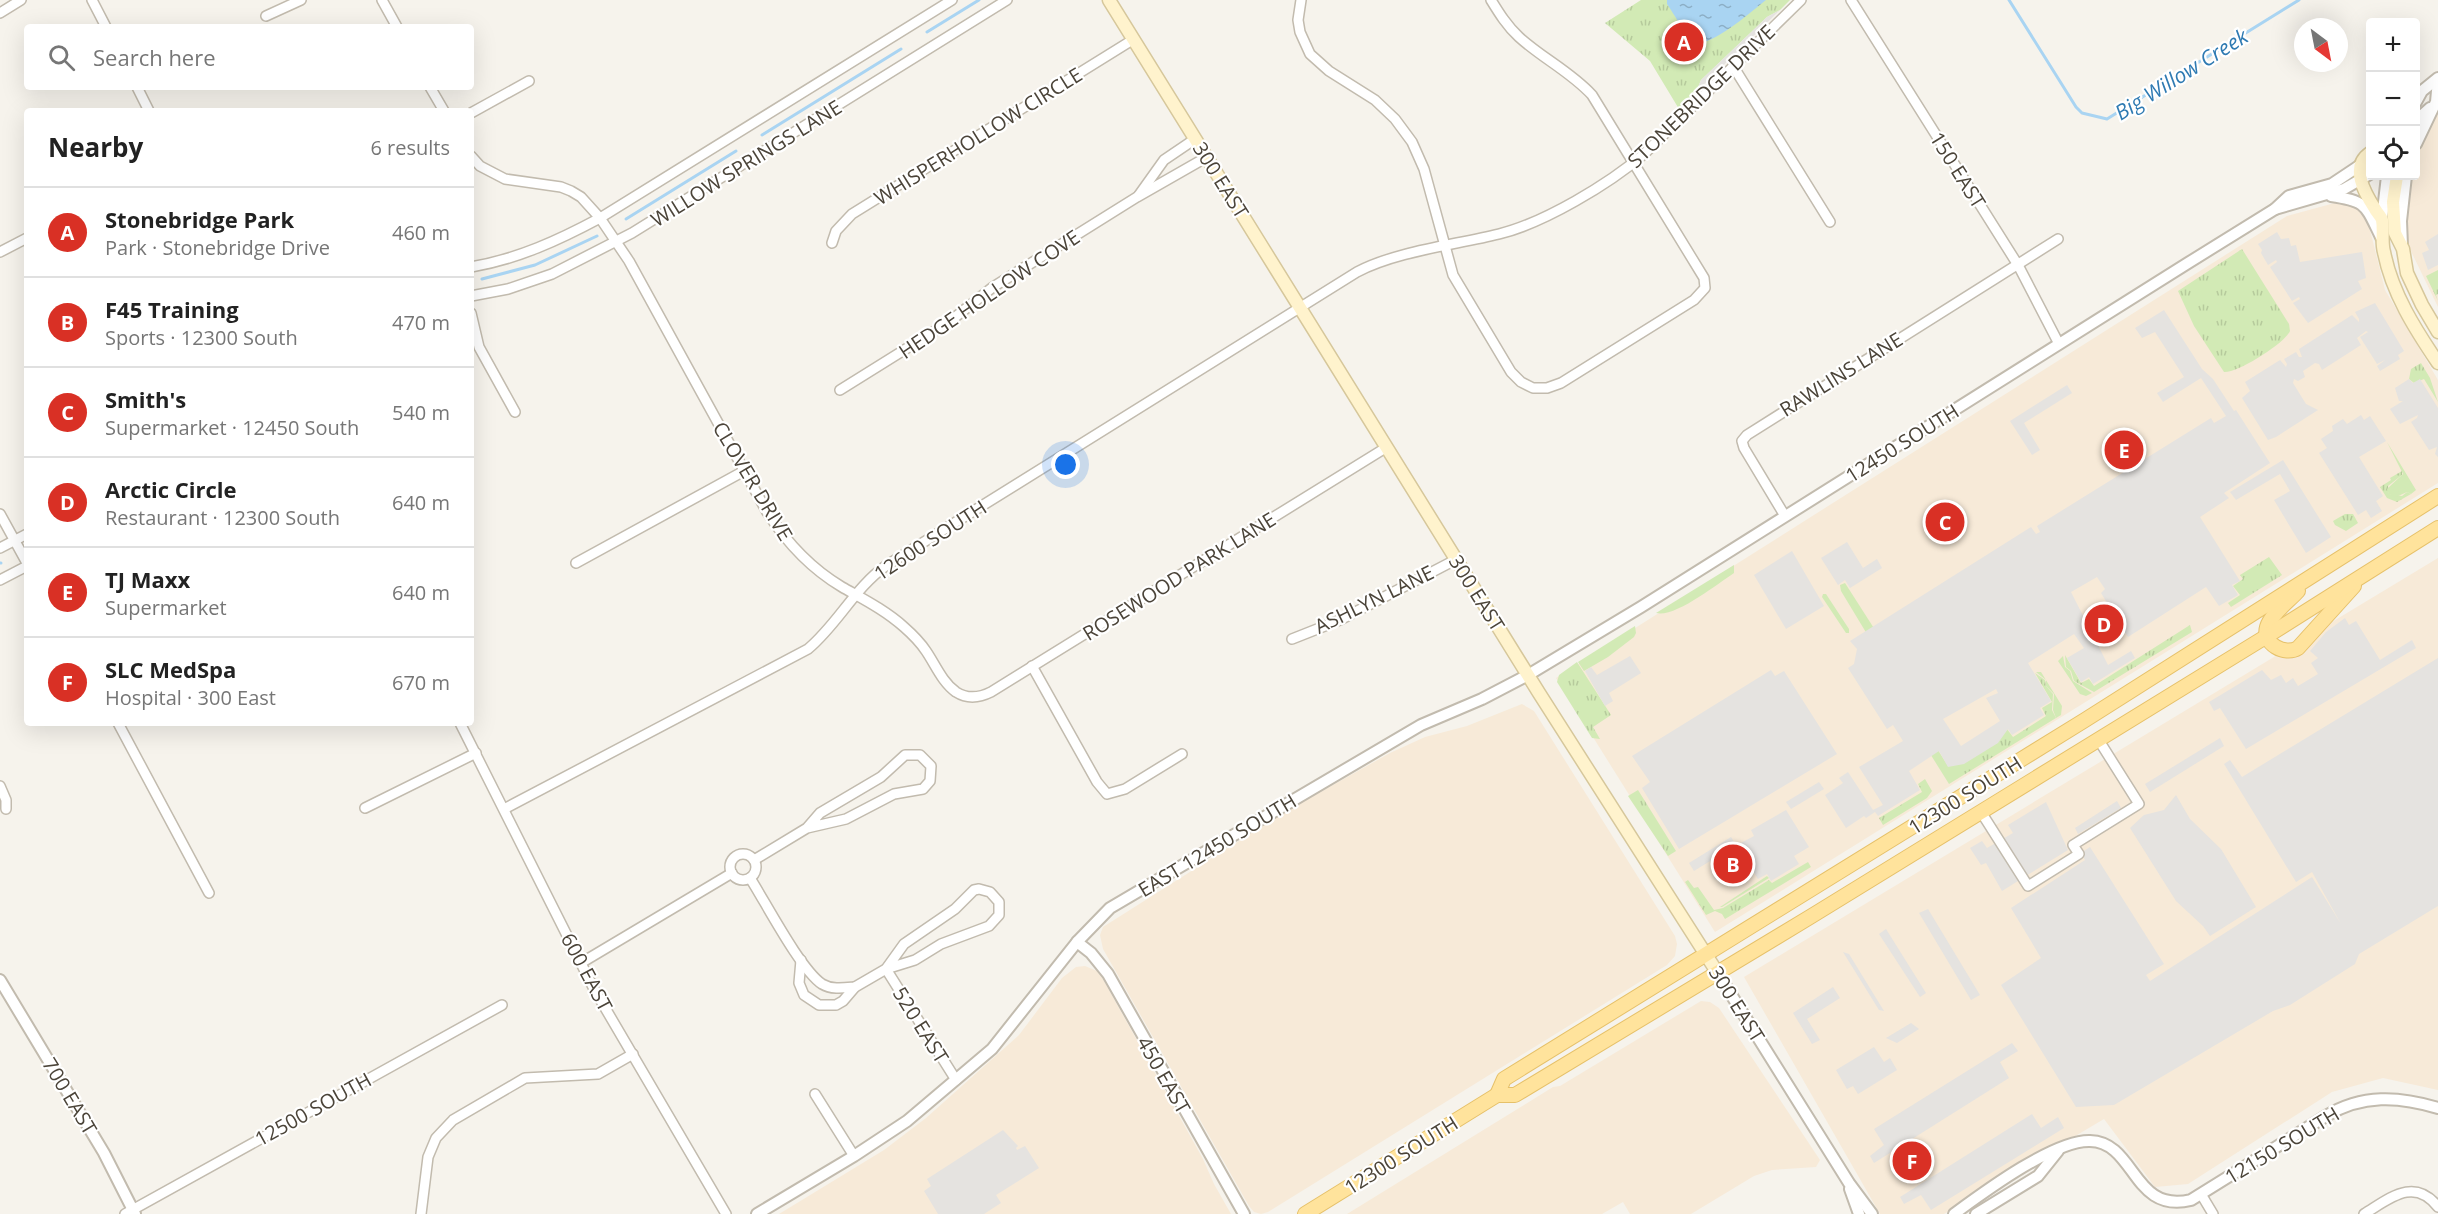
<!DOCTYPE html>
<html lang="en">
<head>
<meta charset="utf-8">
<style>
  body { margin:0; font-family:"Open Sans",sans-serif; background:#f6f6f6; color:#222 }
  .controls { position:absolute; right:18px; top:18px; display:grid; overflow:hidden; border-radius:6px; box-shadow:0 6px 24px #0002 }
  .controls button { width:54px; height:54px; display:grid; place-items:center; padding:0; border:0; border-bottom:2px solid #e0e0e0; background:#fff; color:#222; font:30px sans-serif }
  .compass { position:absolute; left:2294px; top:18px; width:54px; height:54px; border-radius:50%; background:#fff; box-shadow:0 6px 24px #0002; rotate:148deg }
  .you { position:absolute; left:1066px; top:465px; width:21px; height:21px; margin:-15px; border:4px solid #fff; border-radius:50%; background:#1a73e8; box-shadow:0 0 0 9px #1a73e833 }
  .badge { display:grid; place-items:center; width:39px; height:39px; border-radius:50%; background:#d93025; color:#fff; font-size:20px; font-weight:700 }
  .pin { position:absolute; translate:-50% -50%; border:3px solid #fff; box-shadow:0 2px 6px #0006 }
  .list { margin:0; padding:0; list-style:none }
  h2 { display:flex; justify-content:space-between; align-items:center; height:78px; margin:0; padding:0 24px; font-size:26px }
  h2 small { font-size:20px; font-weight:400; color:#767676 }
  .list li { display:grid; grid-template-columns:39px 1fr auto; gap:18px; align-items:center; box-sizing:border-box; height:90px; padding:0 24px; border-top:2px solid #e0e0e0 }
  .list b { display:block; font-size:22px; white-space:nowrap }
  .list p { margin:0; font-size:20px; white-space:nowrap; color:#767676 }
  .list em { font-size:20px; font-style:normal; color:#767676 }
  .icon { flex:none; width:33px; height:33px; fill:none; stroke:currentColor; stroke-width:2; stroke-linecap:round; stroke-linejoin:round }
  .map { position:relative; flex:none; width:2438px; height:1214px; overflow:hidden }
  .search { position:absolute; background:#fff; box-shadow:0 6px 24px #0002; left:24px; top:24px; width:450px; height:66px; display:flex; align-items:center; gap:15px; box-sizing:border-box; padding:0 21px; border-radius:6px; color:#767676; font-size:22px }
  .panel { position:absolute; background:#fff; box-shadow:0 6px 24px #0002; left:24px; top:108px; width:450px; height:618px; border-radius:6px }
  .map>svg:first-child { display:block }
</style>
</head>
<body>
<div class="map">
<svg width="2438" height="1214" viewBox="0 0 2438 1214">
  <defs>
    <pattern id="grass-tufts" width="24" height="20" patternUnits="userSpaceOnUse" patternTransform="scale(1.5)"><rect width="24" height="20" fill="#d2eab5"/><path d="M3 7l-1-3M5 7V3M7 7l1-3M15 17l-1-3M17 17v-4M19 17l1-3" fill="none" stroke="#b6ca9c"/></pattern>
    <pattern id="water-ripples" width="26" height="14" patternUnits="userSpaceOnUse" patternTransform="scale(1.5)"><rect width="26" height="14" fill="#a9d4f2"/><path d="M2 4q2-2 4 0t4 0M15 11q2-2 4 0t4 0" fill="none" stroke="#8caec5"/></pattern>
  </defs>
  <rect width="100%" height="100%" fill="#f6f3ec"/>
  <g fill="#f7ead8">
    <path d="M2438 110V307L2409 247 2406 224 2411 176H2416V156Z"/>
    <path d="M2342 201 2361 208 2368 222 2385 290 2438 380V483L1715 932 1556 678 2287 216Z"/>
    <path d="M2438 558V1090L2383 1078 2332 1092 2188 1184 2155 1187 2104 1119 1944 1214H1880L1744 977Z"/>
    <path d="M1522 704 1534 711 1675 936 1677 944 1675 956 1667 965 1268 1212 1261 1214 1254 1212 1249 1206 1103 949 1100 935 1103 927 1283 813 1390 753 1425 737 1467 726Z"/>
    <path d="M1085 966 1097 971 1104 981 1203 1159 1214 1184 1231 1214H779L884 1150 926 1118 1019 1035 1062 978 1076 967Z"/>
    <path d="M1701 1001 1710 1002 1719 1008 1820 1160 1816 1167 1772 1170 1754 1176 1691 1214H1630L1623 1202 1602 1214H1347L1553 1087 1560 1086Z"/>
  </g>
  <g fill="url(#grass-tufts)">
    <path d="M1641 0H1790L1780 10 1767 17 1701 80 1696 92 1679 109 1650 61 1605 23Z"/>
    <path d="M2242 249 2289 324 2290 331C2285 343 2238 373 2224 372L2194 326 2178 291Z"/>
    <path d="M2438 270V294L2436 295 2438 301 2426 276Z"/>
    <path d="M2421 363 2430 378 2438 402 2424 379 2414 383 2409 379 2411 369Z"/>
    <path d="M2402 471V475L2388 486 2389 494 2402 496 2407 492 2411 494 2397 502 2387 498 2380 487 2391 480 2390 478Z"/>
    <path d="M2345 514H2353L2358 523 2346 531 2335 525 2333 521Z"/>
    <path d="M2269 557 2282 575 2231 607 2228 603 2240 595 2233 586 2243 579 2240 575Z"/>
    <path d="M2190 625 2192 632 2094 692 2074 681 2071 671 2066 667 2065 655 2081 683 2089 679 2094 686Z"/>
    <path d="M1577 662 1611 715 1593 727 1600 739 1592 738 1557 682 1559 675Z"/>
    <path d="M2035 673 2045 680 2046 686 2053 694 2052 710 2056 718 1949 784 1914 728 1921 723 1948 766 1997 743 2007 729 2013 737 2046 716 2042 708 2052 702Z"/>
    <path d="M1925 779 1932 791 1927 798 1883 825 1879 818 1922 792 1918 784Z"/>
    <path d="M1638 790 1676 851 1668 856 1628 796Z"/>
    <path d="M1808 862 1811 867 1725 919 1722 914 1715 911 1706 915 1685 882 1688 880 1694 888 1698 887 1714 910 1723 908 1769 880 1772 883Z"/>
  </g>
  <g fill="#d2eab5">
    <path d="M2387 442 2416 490 2411 494 2407 492 2396 497 2389 494 2387 489 2403 474Z"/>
    <path d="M1734 565V573C1717 584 1675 618 1656 613Z"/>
    <path d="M1845 583 1877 633 1870 639 1841 591 1840 585Z"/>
    <path d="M1823 594H1826L1849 629V633H1846L1822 597Z"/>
    <path d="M1635 626 1636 633 1634 637 1608 657 1584 671 1578 662Z"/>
    <path d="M2063 656 2065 667 2070 671 2073 681 2092 693 2086 696 2080 694 2058 661Z"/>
    <path d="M2036 672H2041L2062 706 2061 715 2056 718 2053 710 2054 694 2046 686V680Z"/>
    <path d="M1767 876 1769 878 1722 907H1720Z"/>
  </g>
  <g fill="#e5e3e0" fill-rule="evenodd">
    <path d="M1780 10 1696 92 1701 80 1767 17Z"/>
    <path d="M2277 232 2281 239 2289 238 2291 246 2296 245 2300 262 2362 252 2366 278 2358 281 2362 289 2308 323 2293 303 2300 299 2299 297 2292 301 2270 267 2277 262 2276 260 2268 265 2261 253 2262 250 2258 244Z"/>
    <path d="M2438 234V265L2428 270 2422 253 2429 250 2425 242Z"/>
    <path d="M2375 303 2404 351 2398 355 2400 359 2380 371 2377 366 2385 360 2377 364 2360 337 2368 332 2366 331 2357 338 2361 345 2322 370 2319 364 2315 363 2303 371 2305 377 2298 381 2294 379 2293 383 2306 404 2318 410 2276 437 2268 440 2242 398 2250 391 2245 382 2280 360 2286 367 2287 364 2284 359 2296 352 2299 357H2302L2299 349 2352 315 2359 322V319L2355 312Z"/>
    <path d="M2164 310 2202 369 2213 379 2234 411 2236 410 2270 463 2224 493 2229 498 2200 517 2240 581 2232 585 2238 595 2219 606 2206 587 2128 637 2101 593 2105 589 2097 577 2071 592 2108 665 2131 651 2135 658 2093 684 2089 677 2081 682 2067 658 2084 648 2074 634 2028 663 2051 701 2040 708 2044 715 2012 735 2008 729 1998 743 1964 764 1948 767 1939 751 1909 771 1920 790 1878 816 1875 812 1866 818 1864 816 1846 828 1825 795 1843 783 1839 778 1848 772 1873 810 1883 805 1859 767 1903 741 1893 725 1887 729 1848 668 1854 664 1857 649 1850 641 2031 527 2036 534 2040 532 2037 526 2211 418 2214 423 2226 416 2201 378 2163 402 2157 393 2184 377 2155 332 2142 338 2135 328ZM1996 689 1998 693 1986 698 2000 721 1961 746 1943 719Z"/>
    <path d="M2409 379 2413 383 2420 379 2438 408V457L2435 454 2437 447 2429 450 2411 422 2417 418 2418 415 2400 424 2390 409 2403 401H2399L2395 388Z"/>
    <path d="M2067 385 2072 393 2024 423 2040 450 2032 455 2010 421Z"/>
    <path d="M2361 415 2364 420 2370 416 2386 441 2359 457 2383 496 2376 501 2382 511 2371 518 2366 510 2358 515 2319 453 2327 448 2321 439 2333 431 2332 426 2343 419 2347 424Z"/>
    <path d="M2283 460 2331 537 2306 553 2274 500 2290 491 2280 474 2236 500 2230 492Z"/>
    <path d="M1847 542 1863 568 1877 559 1882 568 1850 588 1845 580 1838 585 1821 558Z"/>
    <path d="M1792 551 1824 606 1786 629 1754 575Z"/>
    <path d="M2345 618 2349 625 2356 621 2380 660 2412 640 2416 648 2246 749 2220 708 2214 711 2209 702 2262 670 2271 680 2281 675 2286 683 2293 678 2298 686 2318 674 2311 663 2318 658 2310 651 2326 632Z"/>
    <path d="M1630 656 1641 673 1609 693 1613 701 1605 706 1585 671 1591 667 1597 675Z"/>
    <path d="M2438 658V906L2359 954 2355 964 2290 1005 2273 1011 2114 1105 2076 1107 2001 985 2041 958 2011 908 2085 860 2081 853 2090 847 2164 964 2146 975 2150 981 2312 877 2341 924 2312 872 2296 882 2224 764 2230 760 2242 777Z"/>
    <path d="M1771 670 1775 676 1784 671 1837 754 1679 849 1642 788 1650 782 1632 756Z"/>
    <path d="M2220 738 2224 746 2150 792 2145 784Z"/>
    <path d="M1819 782 1824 789 1791 809 1786 802Z"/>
    <path d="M2176 795 2190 819 2221 849 2256 907 2210 936 2203 926 2176 901 2130 828 2144 815 2164 810Z"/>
    <path d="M2117 801 2121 808 2078 834 2075 828Z"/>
    <path d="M2046 802 2068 850 2002 891 1986 863 1981 865 1970 848 1982 841 1987 848 2013 833 2008 825Z"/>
    <path d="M1786 810 1809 847 1794 856 1799 864 1771 881 1767 874 1758 879 1737 845 1754 836 1751 830Z"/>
    <path d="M1731 837 1736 845 1694 871 1689 863Z"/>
    <path d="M1928 909 1980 995 1971 1000 1919 913Z"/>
    <path d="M1886 929 1926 993 1920 997 1879 934Z"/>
    <path d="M1843 952 1849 954 1884 1011 1879 1010Z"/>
    <path d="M1833 987 1840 998 1807 1019 1820 1040 1812 1044 1793 1013Z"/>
    <path d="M1911 1023 1919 1029 1897 1043 1886 1038Z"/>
    <path d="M2012 1043 2018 1051 2000 1062 2009 1078 1874 1163 1870 1156 1884 1145 1874 1129Z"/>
    <path d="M1874 1047 1884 1062 1890 1058 1897 1070 1858 1094 1853 1086 1847 1089 1836 1070Z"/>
    <path d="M2032 1114 2041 1128 2058 1117 2064 1128 1931 1210 1921 1195 1904 1204 1900 1197Z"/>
    <path d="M1003 1130 1018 1146 1016 1148 1017 1150 1025 1146 1039 1168 996 1195 1001 1203 984 1214H938L924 1191 931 1186 927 1179Z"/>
  </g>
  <path fill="url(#water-ripples)" d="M1667 0H1766C1753 10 1711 48 1695 42 1688 39 1672 11 1667 4Z"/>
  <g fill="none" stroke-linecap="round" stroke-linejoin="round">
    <g stroke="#a9d4f2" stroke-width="3">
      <path d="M2009 0 2076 107 2082 113 2107 119 2299 0"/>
      <path d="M927 32 979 0"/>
      <path d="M762 135 901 49"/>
      <path d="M626 219 736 151"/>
      <path d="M482 279 535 265 597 236"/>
      <path d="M0 563H1"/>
    </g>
    <defs>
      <g id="minor">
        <path d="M92 0 106 27"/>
        <path d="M382 0 397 27"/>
        <path d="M1301 0 1298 20 1300 32 1310 54 1329 71 1375 100 1395 119 1412 142 1424 169 1453 275 1511 372 1521 382 1533 388H1547L1561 383 1694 300 1705 288 1704 278 1592 95C1571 72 1542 58 1519 37 1507 26 1499 13 1491 0"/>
        <path d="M1851 0 2018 265 2059 344"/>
        <path d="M0 13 21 0"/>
        <path d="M266 16 301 0"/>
        <path d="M1733 66 1830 222"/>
        <path d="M137 87 149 111"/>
        <path d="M430 87 444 111"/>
        <path d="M471 113 529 81"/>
        <path d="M471 156 480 166 505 179 561 187 571 191 581 197 600 218 629 261 767 512C787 543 810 568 842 587 863 599 885 610 904 627 912 634 920 642 926 651 935 664 942 682 956 692 967 699 979 698 991 692L1387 447"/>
        <path d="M1139 195 1164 160 1195 139"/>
        <path d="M832 243 836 231 852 214 1134 39"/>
        <path d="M0 252 27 238"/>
        <path d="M471 267C518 259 559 240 600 218L952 0"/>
        <path d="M471 296 508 289 552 274 632 233 1007 0"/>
        <path d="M471 313 479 347 515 412"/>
        <path d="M840 390 949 322 993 287 1137 197 1207 157"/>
        <path d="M0 514 27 563"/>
        <path d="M1785 516 1744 448 1742 441 1747 435 2058 239"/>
        <path d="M0 548 27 534"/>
        <path d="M576 563 744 471"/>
        <path d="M0 580 27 566"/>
        <path d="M1292 639 1340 620 1457 559"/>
        <path d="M1032 666 1097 782 1107 794 1125 789 1182 754"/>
        <path d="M118 723 209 893"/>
        <path d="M460 723 594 989 726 1214"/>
        <path d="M0 786 6 800V809"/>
        <path d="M365 808 476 753"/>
        <path d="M504 809 808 649C838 624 855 587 887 565L1357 272C1397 251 1455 245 1499 234 1544 223 1609 184 1644 154L1801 0"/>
        <path d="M1981 812 2028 886 2079 854 2073 845 2139 804 2098 739"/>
        <circle cx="743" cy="867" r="13"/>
        <path d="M754 860 807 828 820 813 881 777 905 755H920L931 766 930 781 923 789 894 794 846 819 807 828"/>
        <path d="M750 878C766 903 800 969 822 984 832 990 844 988 855 987"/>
        <path d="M801 960 799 983 804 995 819 1005H836L843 1001 855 987 886 969 915 960 941 944 989 926 999 915V902L990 892 979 889 974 890 955 909 904 944 886 969"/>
        <path d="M581 963 732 873"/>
        <path d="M886 969 956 1080"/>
        <path d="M815 1094 854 1156"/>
        <path d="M2201 1194 2213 1214"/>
        <path d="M125 1214 502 1005"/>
        <path d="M421 1214 428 1157 436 1138 453 1120 525 1078 598 1074 633 1054"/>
        <path d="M2364 1214C2389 1199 2414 1176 2438 1207"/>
      </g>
      <g id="tertiary">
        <path d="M2416 102 2422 91 2438 78"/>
        <path d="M2416 126 2420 117 2430 108"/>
        <path d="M2416 144 2436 102 2438 80"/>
        <path d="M2331 196C2367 201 2365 205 2381 237"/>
        <path d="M2275 209 2344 189 2370 174"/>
        <path d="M2382 219 2387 176"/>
        <path d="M2402 246 2401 221 2406 176"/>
        <path d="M1077 942 1091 953 1108 974 1244 1214"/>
        <path d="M1717 972 1849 1183 1872 1214"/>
        <path d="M0 980 104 1153 135 1214"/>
        <path d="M1850 1189 1859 1214"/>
        <path d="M757 1214 854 1156 907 1121 992 1049 1077 942 1110 908 1421 725 1482 699 1528 675 1641 607 2188 263 2275 209 2289 196 2332 184 2359 166"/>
        <path d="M1954 1214C1984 1192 2054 1140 2090 1141 2136 1142 2132 1214 2191 1200L2326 1116C2362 1094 2399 1096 2438 1108"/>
        <path d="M1976 1214 2038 1176 2058 1151"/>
      </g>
      <g id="secondary">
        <path d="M1109 0 1539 693 1717 972"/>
        <path d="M2370 153C2350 167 2364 192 2375 209 2377 213 2381 216 2382 220 2384 230 2381 242 2384 252 2392 293 2415 329 2438 363"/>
        <path d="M2397 176 2393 202 2395 233 2403 249 2407 273 2422 305 2438 332"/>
      </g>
      <g id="primary">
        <path d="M2298 591C2289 601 2271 614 2267 627 2262 644 2285 656 2298 648L2354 586"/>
        <path d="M1497 1095 1504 1079 2085 720 2438 496"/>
        <path d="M1305 1214 1497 1095H1515L1810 917 2267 636 2438 528"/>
      </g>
    </defs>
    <use href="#minor" stroke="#c2bbae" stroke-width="12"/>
    <use href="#tertiary" stroke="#c2bbae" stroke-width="14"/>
    <use href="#secondary" stroke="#d6c79b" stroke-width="15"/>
    <use href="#primary" stroke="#e6c16a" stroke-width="16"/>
    <use href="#minor" stroke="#fff" stroke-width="9"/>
    <use href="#tertiary" stroke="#fff" stroke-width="10"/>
    <use href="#secondary" stroke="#fff3cd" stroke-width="12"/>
    <use href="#primary" stroke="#ffe39c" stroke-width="14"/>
  </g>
  <g text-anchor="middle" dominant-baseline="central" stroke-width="4.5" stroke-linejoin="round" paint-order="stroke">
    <g font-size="20" fill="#4b4439" stroke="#fff">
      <text transform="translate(1701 96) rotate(-44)">STONEBRIDGE DRIVE</text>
      <text transform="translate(978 136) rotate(-32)">WHISPERHOLLOW CIRCLE</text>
      <text transform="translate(746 163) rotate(-32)">WILLOW SPRINGS LANE</text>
      <text transform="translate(1958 170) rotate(58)">150 EAST</text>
      <text transform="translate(1221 180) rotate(58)">300 EAST</text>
      <text transform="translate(989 294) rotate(-34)">HEDGE HOLLOW COVE</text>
      <text transform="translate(1841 374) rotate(-32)">RAWLINS LANE</text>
      <text transform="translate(1902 443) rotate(-32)">12450 SOUTH</text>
      <text transform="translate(753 481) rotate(59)">CLOVER DRIVE</text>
      <text transform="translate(930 540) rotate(-33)">12600 SOUTH</text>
      <text transform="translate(1179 576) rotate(-32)">ROSEWOOD PARK LANE</text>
      <text transform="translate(1477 593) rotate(58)">300 EAST</text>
      <text transform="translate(1374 599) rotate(-26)">ASHLYN LANE</text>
      <text transform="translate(1965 795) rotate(-32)">12300 SOUTH</text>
      <text transform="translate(1217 845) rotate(-31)">EAST 12450 SOUTH</text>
      <text transform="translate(587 972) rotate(62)">600 EAST</text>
      <text transform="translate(1737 1004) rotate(58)">300 EAST</text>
      <text transform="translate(921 1025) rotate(58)">520 EAST</text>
      <text transform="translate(1164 1075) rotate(60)">450 EAST</text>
      <text transform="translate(70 1096) rotate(59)">700 EAST</text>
      <text transform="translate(313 1109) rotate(-29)">12500 SOUTH</text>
      <text transform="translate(2282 1145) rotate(-31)">12150 SOUTH</text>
      <text transform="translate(1401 1155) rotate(-32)">12300 SOUTH</text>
    </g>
    <g font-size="21" font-style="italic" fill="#2e7ab2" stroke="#fff">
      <text transform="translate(2181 74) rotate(-32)">Big Willow Creek</text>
    </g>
  </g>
</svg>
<div class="controls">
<button>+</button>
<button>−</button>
<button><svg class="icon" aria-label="locate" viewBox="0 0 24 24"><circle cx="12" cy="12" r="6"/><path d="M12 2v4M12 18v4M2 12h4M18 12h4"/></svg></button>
</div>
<svg class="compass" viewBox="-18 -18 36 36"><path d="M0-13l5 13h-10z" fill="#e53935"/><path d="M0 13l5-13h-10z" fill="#767676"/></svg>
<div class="you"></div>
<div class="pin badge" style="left:1684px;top:42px">A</div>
<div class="pin badge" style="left:1733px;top:864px">B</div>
<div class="pin badge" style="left:1945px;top:522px">C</div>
<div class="pin badge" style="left:2104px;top:624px">D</div>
<div class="pin badge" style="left:2124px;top:450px">E</div>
<div class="pin badge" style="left:1912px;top:1161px">F</div>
<div class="search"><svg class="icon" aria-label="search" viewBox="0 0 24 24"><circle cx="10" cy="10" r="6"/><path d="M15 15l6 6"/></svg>Search here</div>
<section class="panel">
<h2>Nearby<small>6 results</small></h2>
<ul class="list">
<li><span class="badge">A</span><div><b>Stonebridge Park</b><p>Park · Stonebridge Drive</p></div><em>460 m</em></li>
<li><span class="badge">B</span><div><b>F45 Training</b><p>Sports · 12300 South</p></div><em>470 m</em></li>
<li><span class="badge">C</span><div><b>Smith's</b><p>Supermarket · 12450 South</p></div><em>540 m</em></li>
<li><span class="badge">D</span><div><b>Arctic Circle</b><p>Restaurant · 12300 South</p></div><em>640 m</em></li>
<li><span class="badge">E</span><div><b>TJ Maxx</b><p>Supermarket</p></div><em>640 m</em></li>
<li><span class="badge">F</span><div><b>SLC MedSpa</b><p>Hospital · 300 East</p></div><em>670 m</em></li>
</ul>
</section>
</div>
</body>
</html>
